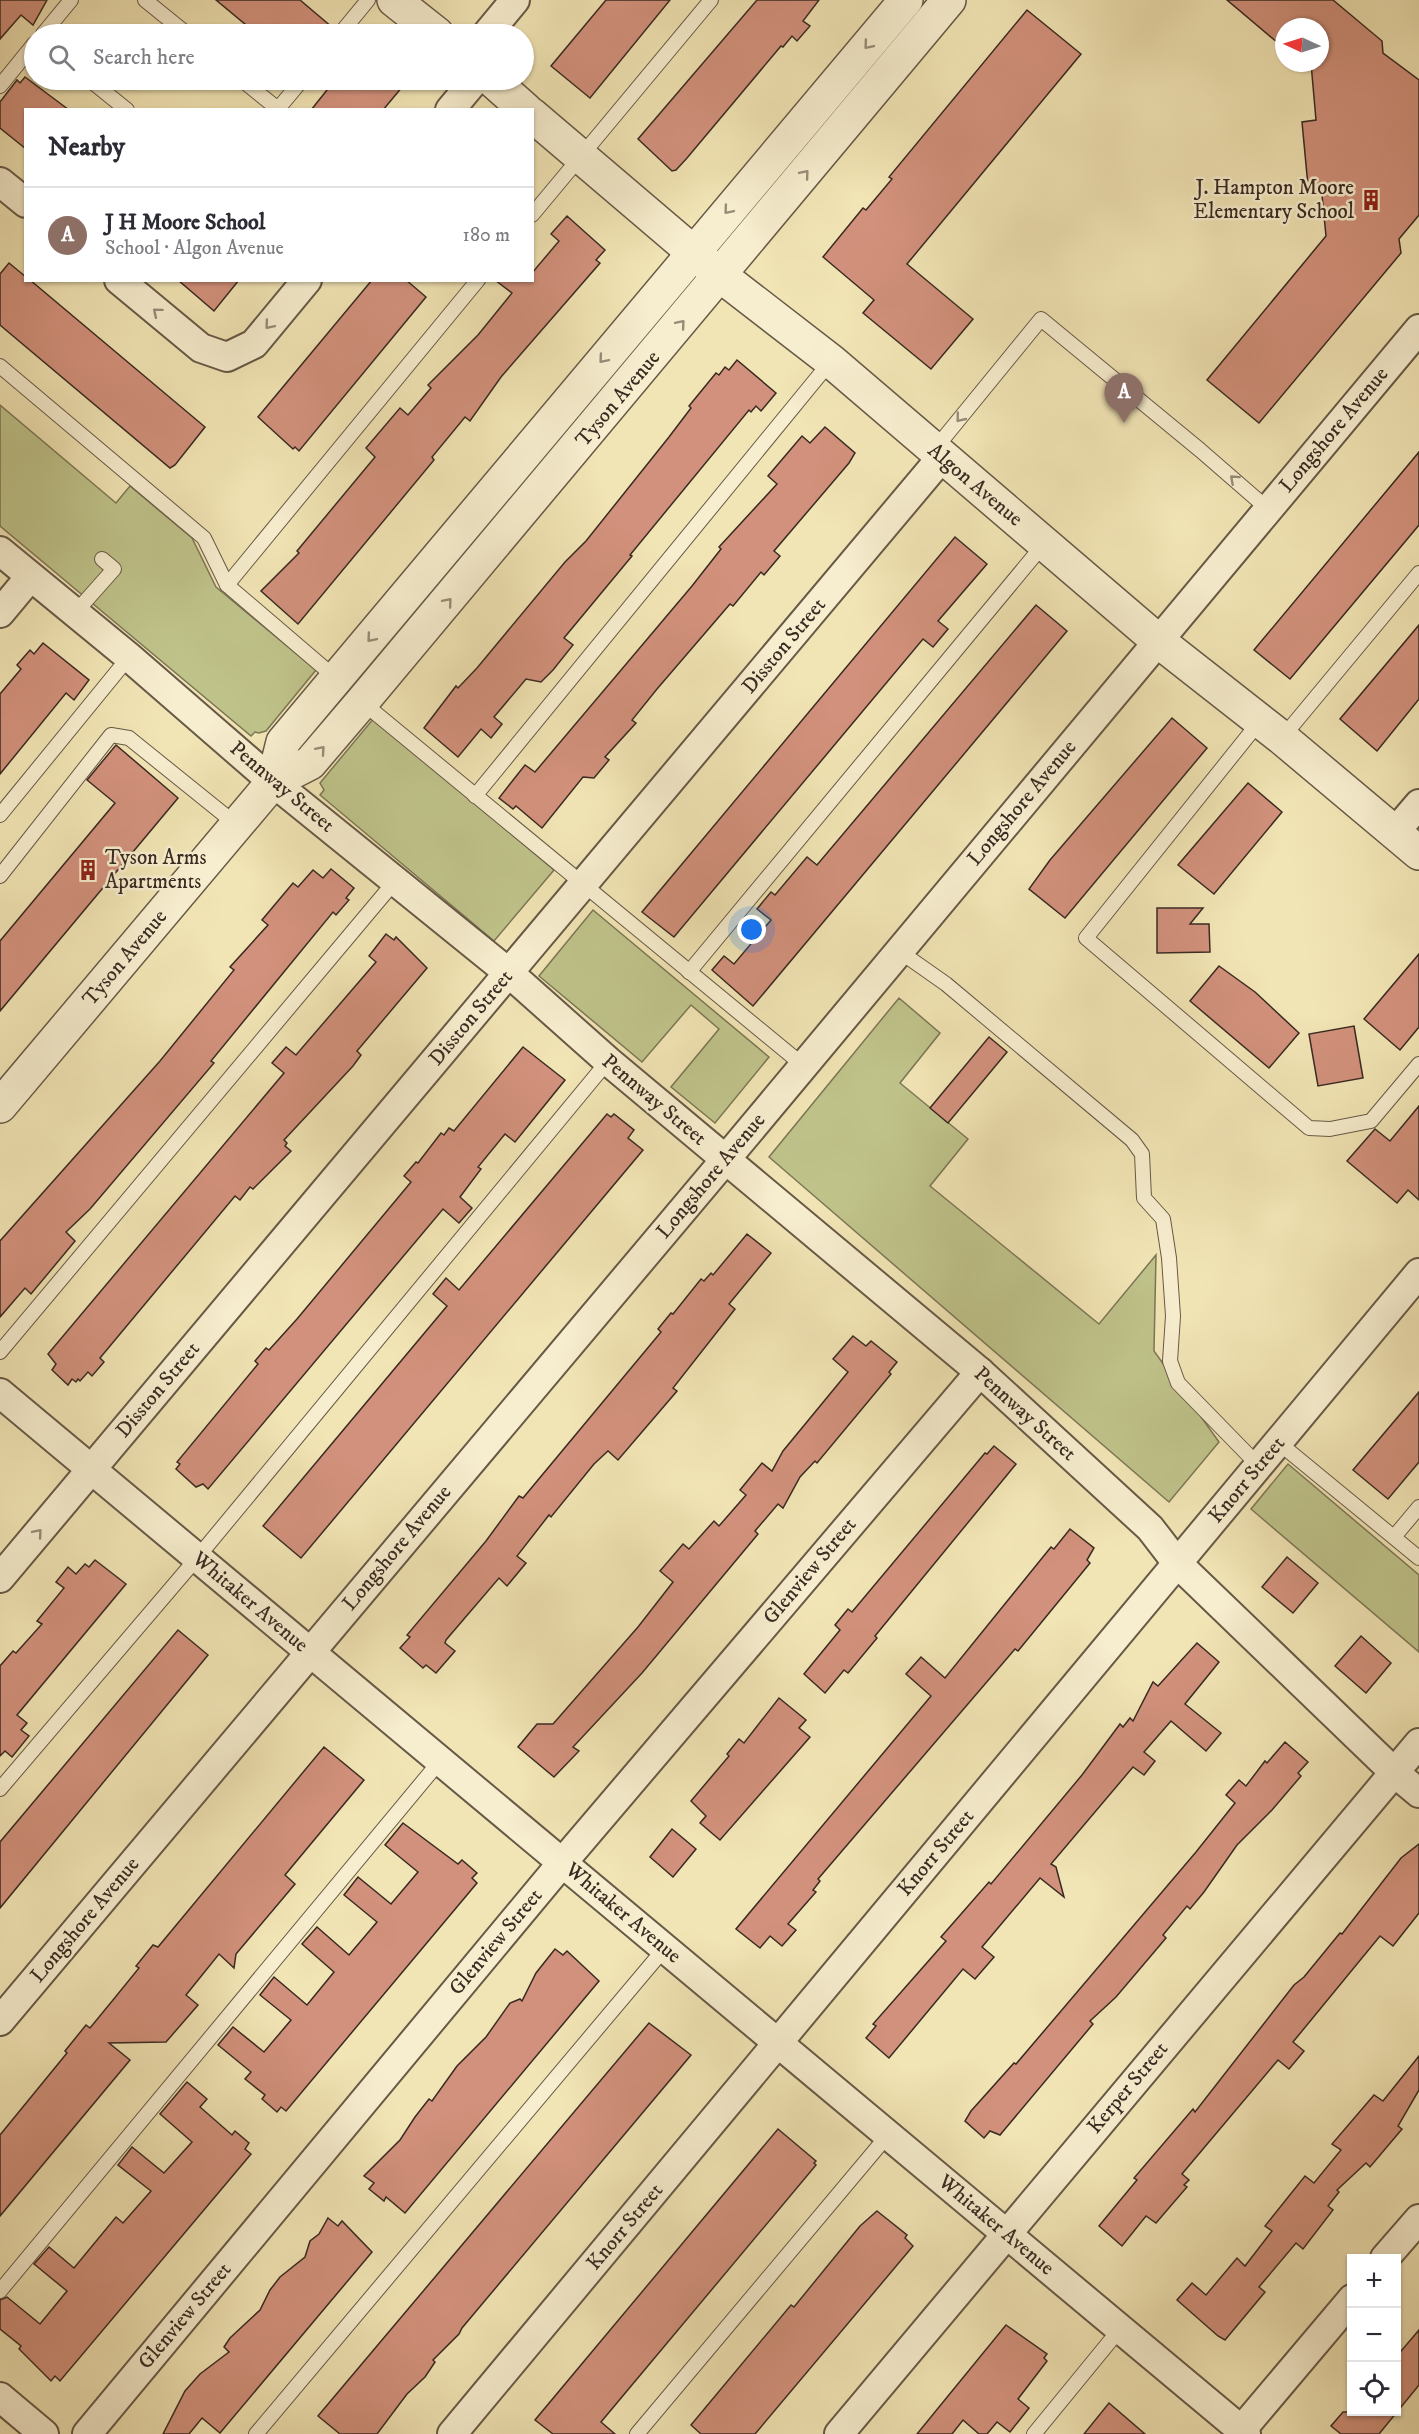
<!DOCTYPE html>
<html lang="en">
<head>
<meta charset="utf-8">
<style>
  body { margin:0; font-family:"IM FELL DW Pica",serif; background:#f2f2f3; color:#2b2b33 }
  .controls { position:absolute; right:18px; bottom:18px; display:grid; overflow:hidden; border-radius:0px; box-shadow:0 2px 4px #0004 }
  .controls button { width:54px; height:54px; display:grid; place-items:center; padding:0; border:0; border-bottom:2px solid #e1e1e2; background:#fff; color:#2b2b33; font:30px sans-serif }
  .compass { position:absolute; left:1275px; top:18px; width:54px; height:54px; border-radius:50%; background:#fff; box-shadow:0 2px 4px #0004; rotate:274deg }
  .you { position:absolute; left:752px; top:930px; width:21px; height:21px; margin:-15px; border:4px solid #fff; border-radius:50%; background:#1a73e8; box-shadow:0 0 0 9px #1a73e833 }
  .badge { display:grid; place-items:center; width:39px; height:39px; border-radius:50%; background:#8f2418; color:#fff; font-size:20px; font-weight:700 }
  .pin { position:absolute; translate:-50% -50px; filter:drop-shadow(0 2px 3px #0008) }
  .pin::after { content:''; position:absolute; top:32px; width:21px; height:18px; background:inherit; clip-path:polygon(0 0,100% 0,50% 100%) }
  .list { margin:0; padding:0; list-style:none }
  h2 { display:flex; justify-content:space-between; align-items:center; height:78px; margin:0; padding:0 24px; font-size:26px }
  h2 small { font-size:20px; font-weight:400; color:#7c7c81 }
  .list li { display:grid; grid-template-columns:39px 1fr auto; gap:18px; align-items:center; box-sizing:border-box; height:96px; padding:0 24px; border-top:2px solid #e1e1e2 }
  .list b { display:block; font-size:22px; white-space:nowrap }
  .list p { margin:0; font-size:20px; white-space:nowrap; color:#7c7c81 }
  .list em { font-size:20px; font-style:normal; color:#7c7c81 }
  .icon { flex:none; width:33px; height:33px; fill:none; stroke:currentColor; stroke-width:2; stroke-linecap:round; stroke-linejoin:round }
  .map { position:relative; flex:none; width:1419px; height:2434px; overflow:hidden }
  .search { position:absolute; background:#fff; box-shadow:0 2px 4px #0004; left:24px; top:24px; width:510px; height:66px; display:flex; align-items:center; gap:15px; box-sizing:border-box; padding:0 21px; border-radius:33px; color:#7c7c81; font-size:22px }
  .panel { position:absolute; background:#fff; box-shadow:0 2px 4px #0004; left:24px; top:108px; width:510px; height:174px; border-radius:0px }
  .map>svg:first-child { display:block }
</style>
</head>
<body>
<div class="map">
<svg width="1419" height="2434" viewBox="0 0 1419 2434">
  <rect width="100%" height="100%" fill="#f2e5b5"/>
  <filter id="stains"><feTurbulence type="fractalNoise" baseFrequency=".00333" numOctaves="4"/><feColorMatrix values="0 0 0 0 .2 0 0 0 0 .09 0 0 0 0 .02 0 0 0 .5 -.17"/></filter>
  <radialGradient id="worn" r=".72"><stop offset=".6" stop-color="#630" stop-opacity="0"/><stop offset="1" stop-color="#630" stop-opacity=".3"/></radialGradient>
  <g fill="#bfc38a" stroke="#7c7656" stroke-width="1.5">
    <path d="M0 405 116 503 130 486 192 538 216 587 316 670 266 731 259 733 255 732 251 736 0 526Z"/>
    <path d="M374 718 554 870 494 941 320 795 324 790 320 783Z"/>
    <path d="M593 910 769 1057 715 1123 671 1087 719 1029 691 1005 642 1062 539 976Z"/>
    <path d="M899 998 940 1033 900 1083 968 1139 930 1186 1099 1324 1156 1255 1154 1351 1219 1442 1169 1502 769 1157Z"/>
    <path d="M1288 1464 1419 1575V1652L1251 1509Z"/>
  </g>
  <g fill="#d2917c" stroke="#392a22" stroke-width="1.5">
    <path d="M0 0H47L33 25 21 15 0 39Z"/>
    <path d="M216 0H300L333 28 331 34H257Z"/>
    <path d="M606 0H670L590 98 551 66Z"/>
    <path d="M757 0H819L803 21 810 26 797 41 792 36 783 47 781 46 687 158 676 170 672 171 638 139Z"/>
    <path d="M1227 0H1333L1382 41 1383 53 1419 80V215L1399 239 1401 253 1259 423 1207 380 1326 236 1321 185 1308 186 1302 122 1316 120 1311 63H1320V27H1284V48Z"/>
    <path d="M1027 10 1081 54 907 264 973 319 931 369 863 313 874 300 823 257 863 208 866 210 892 179 889 177Z"/>
    <path d="M25 77 69 110H26V149L0 128V102L17 80 20 83Z"/>
    <path d="M335 80H408L383 110H311Z"/>
    <path d="M567 216 605 250 596 260 600 263 501 377 470 421 465 417 432 457 434 460 298 624 261 591 299 553 297 551 375 457 366 448 400 408 408 415 431 388 428 385 478 335 512 293 495 280H532V273L559 241 551 234Z"/>
    <path d="M9 263 26 277V280H30L205 427 175 465 170 468 0 325V274Z"/>
    <path d="M178 280H239L214 311Z"/>
    <path d="M372 280H406L426 297 299 451 295 447 293 449 258 417Z"/>
    <path d="M737 360 776 393 761 411 756 406 751 412 749 410 630 555 632 556 564 638 573 645 553 670 541 682 526 679 494 717 502 724 491 738 481 729 458 757 424 728 456 686 458 688 477 668 565 562 586 541 669 437 691 408 689 406 716 373 719 375 725 367 729 370Z"/>
    <path d="M825 427 855 453 849 463 774 551 780 556 764 575 761 572 733 606 730 604 657 689 632 720 636 723 605 757 609 760 594 778 583 777 542 828 516 806 513 809 499 798 525 765 535 772 692 586 721 549 719 547 777 484 768 476 802 436 810 443Z"/>
    <path d="M1419 452V525L1290 679 1254 650Z"/>
    <path d="M955 537 987 564 938 621 948 629 933 647 923 639 674 937 642 912Z"/>
    <path d="M1036 605 1067 631 753 1006 712 970 724 956 734 964 771 920 757 909 771 892 775 895 807 857 817 865Z"/>
    <path d="M1419 625V699L1377 751 1340 719Z"/>
    <path d="M43 643 89 680 74 700 66 693 0 774V694L21 669 17 665 30 650 34 654Z"/>
    <path d="M1172 718 1207 748 1065 918 1029 889 1050 860Z"/>
    <path d="M116 745 178 798 0 1011V941L115 803 87 780Z"/>
    <path d="M1248 783 1282 812 1214 894 1178 865Z"/>
    <path d="M331 869 354 888 346 898 349 900 336 915 333 912 211 1061 214 1063 90 1209 66 1232 75 1241 31 1294 25 1288 0 1317V1241L160 1061 234 970 230 967 268 925 262 920 293 883 298 887 313 870 323 878Z"/>
    <path d="M1157 908H1203L1190 924H1209L1210 952 1157 953Z"/>
    <path d="M386 934 394 940 396 937 427 968 357 1051 361 1055 353 1066 284 1140 287 1143 285 1146 291 1151 253 1189 250 1187 240 1200 235 1196 100 1358 104 1362 92 1376 88 1372 80 1381 78 1379 76 1382 72 1379 68 1385 52 1370 56 1364 48 1354 284 1073 272 1063 286 1047 296 1055 376 962 369 956Z"/>
    <path d="M1419 954V1027L1400 1050 1364 1019Z"/>
    <path d="M1219 966 1255 992 1299 1033 1269 1068 1190 1001Z"/>
    <path d="M1354 1026 1363 1078 1318 1086 1309 1034Z"/>
    <path d="M989 1037 1007 1052 948 1123 930 1108Z"/>
    <path d="M523 1047 565 1080 515 1142 505 1134 478 1167 481 1169 460 1197 472 1208 459 1223 443 1209 208 1489 203 1484 196 1487 176 1469 180 1464 177 1462 258 1364 255 1361 266 1348 269 1350 297 1319 411 1182 404 1176 416 1162 418 1163 441 1133 444 1135 449 1128 454 1131Z"/>
    <path d="M1419 1106V1200L1408 1190 1397 1203 1347 1161 1375 1129 1390 1141Z"/>
    <path d="M607 1114 611 1117 614 1114 634 1130 628 1138 643 1150 301 1558 263 1526 447 1306 433 1294 446 1278 459 1290Z"/>
    <path d="M747 1234 771 1253 729 1304 735 1309 673 1388 677 1391 618 1460 608 1451 594 1464 551 1517 549 1515 517 1556 526 1563 507 1586 499 1578 446 1640 445 1643 455 1651 436 1673 426 1665 423 1668 400 1648 410 1637 407 1635 486 1541 519 1496 523 1498 661 1332 658 1329 671 1313 673 1314 701 1279 704 1281 711 1273 713 1275Z"/>
    <path d="M853 1336 866 1346 871 1341 897 1362 889 1372 891 1374 817 1463 815 1461 800 1477 783 1508 778 1504 755 1531 758 1534 642 1673 573 1747 579 1751 554 1777 518 1747 537 1724H553L638 1627 673 1582 660 1571 683 1544 689 1549 714 1521 719 1526 746 1495 740 1490 762 1463 772 1471 783 1451 848 1372 833 1359Z"/>
    <path d="M1419 1392V1462L1388 1499 1353 1470Z"/>
    <path d="M994 1446 1016 1464 875 1636 877 1638 848 1673 844 1670 825 1693 804 1674 840 1630 835 1625 848 1609 852 1612 985 1453 987 1454Z"/>
    <path d="M1070 1529 1094 1548 1087 1560 1090 1563 1018 1651 1015 1649 818 1879 820 1881 813 1890 816 1892 788 1924 796 1930 782 1946 770 1936 760 1948 736 1929 931 1696 906 1674 921 1657 945 1678 1051 1547 1054 1549Z"/>
    <path d="M1287 1557 1318 1583 1293 1613 1262 1587Z"/>
    <path d="M95 1560 126 1584 17 1715 27 1723 21 1730 29 1736 12 1757 5 1751 0 1756V1666L13 1651 16 1653 42 1624 37 1621 64 1588 56 1582 68 1567 76 1574 85 1564 89 1567Z"/>
    <path d="M178 1630 208 1655 0 1908V1842Z"/>
    <path d="M1361 1636 1391 1663 1366 1693 1335 1666Z"/>
    <path d="M1197 1643 1219 1662 1185 1704 1221 1733 1206 1751 1171 1721 1144 1752 1155 1761 1144 1775 1133 1767 1051 1864 1056 1867 1064 1897 1040 1878 982 1947 994 1957 975 1979 963 1969 889 2058 866 2038 876 2026 873 2024 946 1941 941 1937 989 1882 991 1884 1082 1775 1120 1724 1123 1727 1130 1718 1133 1721 1153 1682 1158 1686Z"/>
    <path d="M779 1698 806 1720 799 1728 810 1737 720 1840 700 1823 706 1816 691 1801 729 1756 727 1754 739 1739 744 1743Z"/>
    <path d="M1285 1742 1308 1762 1298 1773 1301 1776 1272 1810 1237 1845 1204 1892 1190 1909 1187 1906 1163 1935 1166 1938 1116 1997 1090 2021 1093 2024 1005 2129 1000 2135 990 2131 984 2138 965 2121 971 2111 1014 2063 1016 2064 1196 1852 1235 1803 1226 1795 1239 1780 1246 1786 1265 1761 1267 1763Z"/>
    <path d="M324 1747 364 1780 285 1875 295 1884 236 1954 234 1968 219 1954 186 1995 198 2005 166 2042 109 2043 130 2060 0 2216V2135L67 2053 65 2051 86 2025 90 2028 113 2000 139 1968 136 1966 153 1945 158 1947Z"/>
    <path d="M403 1823 458 1864 462 1860 477 1873 472 1878 477 1883 286 2111 281 2107 277 2112 262 2099 265 2095 245 2079 251 2072 218 2045 233 2027 264 2052 291 2020 260 1995 274 1977 307 2005 334 1972 302 1944 317 1927 349 1955 377 1922 344 1895 358 1877 391 1904 418 1872 385 1845Z"/>
    <path d="M672 1829 696 1849 673 1877 650 1857Z"/>
    <path d="M1419 1844V1913L1393 1946 1380 1936 1293 2042 1304 2051 1289 2069 1278 2060 1182 2174 1189 2180 1184 2185 1187 2187 1156 2223 1146 2216 1122 2246 1099 2226 1137 2180 1134 2178 1193 2109 1195 2112 1294 1985 1304 1977 1340 1933 1342 1934 1401 1858Z"/>
    <path d="M555 1949 563 1955 567 1951 599 1981 405 2213 386 2197 384 2201 369 2189 374 2183 364 2176 400 2140 415 2117 429 2099 432 2101 457 2066 486 2037 510 2003 520 1999 522 2001 536 1973Z"/>
    <path d="M649 2023 691 2055 462 2328 459 2334 433 2360 435 2362 425 2377 407 2394 377 2434H340L318 2416Z"/>
    <path d="M1419 2056V2090L1398 2126 1402 2129 1370 2167 1366 2163 1337 2190 1339 2192 1328 2206 1333 2210 1303 2249 1296 2243 1259 2287 1265 2292 1225 2340 1218 2336 1177 2300 1192 2283 1206 2295 1237 2258 1245 2266 1272 2231 1265 2226 1305 2176 1314 2183 1341 2150 1332 2144 1374 2095 1383 2101Z"/>
    <path d="M187 2082 207 2099 200 2107 232 2135 235 2131 249 2143 245 2149 251 2154 60 2381 55 2376 51 2381 19 2349 21 2346 0 2329V2300L7 2297 40 2324 67 2291 34 2264 49 2247 74 2268 116 2217 123 2223 151 2191 118 2165 132 2147 164 2173 192 2142 160 2114Z"/>
    <path d="M778 2129 816 2161 814 2163 816 2165 601 2422 615 2434H553L535 2420Z"/>
    <path d="M877 2211 907 2235 905 2238 913 2246 755 2434H701L691 2425 791 2305 794 2307 860 2226Z"/>
    <path d="M328 2218 338 2226 342 2221 372 2252 220 2433 202 2418 189 2434H163L185 2391 200 2374 229 2352 224 2347 230 2338 260 2310 270 2290 280 2277 305 2257 310 2241 319 2234Z"/>
    <path d="M1006 2325 1047 2354 1044 2358 1047 2361 1018 2399 1029 2408 1010 2432 997 2422 987 2434H979L963 2420 952 2434H917Z"/>
    <path d="M1419 2330V2385L1379 2434H1341L1331 2426 1343 2412H1396V2357Z"/>
    <path d="M1109 2403 1145 2434H1084Z"/>
  </g>
  <g fill="none" stroke-linecap="round" stroke-linejoin="round">
    <defs>
      <g id="service">
        <path d="M145 0 187 34"/>
        <path d="M43 34 71 0"/>
        <path d="M340 34 368 0"/>
        <path d="M90 80 127 110"/>
        <path d="M242 80 278 109"/>
        <path d="M0 86 34 44"/>
        <path d="M277 110 302 80"/>
        <path d="M532 215 711 0"/>
        <path d="M0 366 204 538 227 585 337 679"/>
        <path d="M934 450 1041 319 1200 450 1268 509"/>
        <path d="M227 585 478 280"/>
        <path d="M75 613 114 569 102 559"/>
        <path d="M362 702 804 1066"/>
        <path d="M1260 721 1086 938 1309 1128 1330 1129 1371 1121 1419 1064"/>
        <path d="M1282 738 1419 573"/>
        <path d="M475 796 831 361"/>
        <path d="M0 815 129 657"/>
        <path d="M0 876 111 735 129 738 237 825"/>
        <path d="M899 951 946 984 1132 1140 1142 1154 1144 1198 1163 1219 1169 1258 1173 1316 1170 1361 1178 1383 1259 1466"/>
        <path d="M689 972 1044 544"/>
        <path d="M0 1352 396 880"/>
        <path d="M1279 1443 1419 1558"/>
        <path d="M1394 1537 1419 1507"/>
        <path d="M0 1789 197 1558 608 1061"/>
        <path d="M0 2291 440 1761"/>
        <path d="M256 2434 665 1948"/>
        <path d="M637 2434 888 2135"/>
        <path d="M1034 2434 1120 2329"/>
      </g>
      <g id="minor">
        <path d="M487 34 515 0"/>
        <path d="M450 110 475 80"/>
        <path d="M0 182 26 203"/>
        <path d="M119 280 201 348 227 357 254 344 307 280"/>
        <path d="M0 551 129 657 273 782 509 973 608 1061 980 1372 1150 1528 1177 1563 1395 1773 1419 1793"/>
        <path d="M0 613 30 577"/>
        <path d="M1395 832 1419 804"/>
        <path d="M0 1393 1246 2434"/>
        <path d="M0 1578 942 457"/>
        <path d="M0 2021 725 1160 1419 329"/>
        <path d="M1385 2258 1419 2219"/>
        <path d="M0 2397 44 2434"/>
        <path d="M87 2434 562 1863 980 1372"/>
        <path d="M452 2434 1419 1273"/>
        <path d="M839 2434 1419 1743"/>
        <path d="M1238 2434 1352 2299"/>
      </g>
      <g id="tertiary">
        <path d="M394 0 437 34"/>
        <path d="M492 80 526 110"/>
        <path d="M532 115 721 276 831 361 1157 640 1282 738 1419 853"/>
        <path d="M273 782 283 742 906 0"/>
        <path d="M0 1106 273 782 310 763 362 702 949 0"/>
      </g>
    </defs>
    <use href="#service" stroke="#675947" stroke-width="16"/>
    <use href="#minor" stroke="#675947" stroke-width="32"/>
    <use href="#tertiary" stroke="#675947" stroke-width="36"/>
    <use href="#service" stroke="#f7eecf" stroke-width="14"/>
    <use href="#minor" stroke="#f7eecf" stroke-width="28"/>
    <use href="#tertiary" stroke="#f7eecf" stroke-width="33"/>
  </g>
  <defs><path id="oneway-chevron" d="M-2-3.5L2.5 0L-2 3.5" fill="none" stroke-width="1.6" stroke-linecap="round" stroke-linejoin="round" transform="scale(1.5)"/></defs>
  <g stroke="#988c78">
    <use href="#oneway-chevron" transform="translate(868 45) rotate(130)"/>
    <use href="#oneway-chevron" transform="translate(805 174) rotate(-50)"/>
    <use href="#oneway-chevron" transform="translate(728 210) rotate(130)"/>
    <use href="#oneway-chevron" transform="translate(157 312) rotate(-140)"/>
    <use href="#oneway-chevron" transform="translate(681 324) rotate(-50)"/>
    <use href="#oneway-chevron" transform="translate(269 325) rotate(130)"/>
    <use href="#oneway-chevron" transform="translate(603 359) rotate(130)"/>
    <use href="#oneway-chevron" transform="translate(960 418) rotate(129)"/>
    <use href="#oneway-chevron" transform="translate(1234 479) rotate(-138)"/>
    <use href="#oneway-chevron" transform="translate(448 602) rotate(-50)"/>
    <use href="#oneway-chevron" transform="translate(371 638) rotate(130)"/>
    <use href="#oneway-chevron" transform="translate(321 750) rotate(-49)"/>
    <use href="#oneway-chevron" transform="translate(38 1533) rotate(-50)"/>
  </g>
  <defs>
    <symbol id="building-bare" viewBox="-9 -9 18 18"><path d="M-4-6H4V6H1V3H-1V6H-4ZM-2.5-4.3h1.7v1.8h-1.7ZM.8-4.3h1.7v1.8H.8ZM-2.5-1h1.7V.8h-1.7ZM.8-1h1.7V.8H.8Z" fill="#8f2418" stroke="#f7eecf" stroke-width="2.5" paint-order="stroke"/></symbol>
  </defs>
  <g fill-rule="evenodd">
    <use href="#building-bare" x="1356" y="185" width="30" height="30"/>
    <use href="#building-bare" x="73" y="855" width="30" height="30"/>
  </g>
  <g text-anchor="middle" dominant-baseline="central" stroke-width="5" stroke-linejoin="round" paint-order="stroke">
    <g font-size="21" fill="#392a22" stroke="#f7eecf" text-anchor="end">
      <text x="1354" y="188">J. Hampton Moore<tspan x="1354" dy="24">Elementary School</tspan></text>
      <text x="105" y="858" text-anchor="start">Tyson Arms<tspan x="105" dy="24">Apartments</tspan></text>
    </g>
    <g font-size="21" fill="#392a22" stroke="#f7eecf">
      <text transform="translate(618 399) rotate(-50)">Tyson Avenue</text>
      <text transform="translate(1334 430) rotate(-50)">Longshore Avenue</text>
      <text transform="translate(975 485) rotate(40)">Algon Avenue</text>
      <text transform="translate(784 646) rotate(-50)">Disston Street</text>
      <text transform="translate(282 787) rotate(40)">Pennway Street</text>
      <text transform="translate(1022 803) rotate(-50)">Longshore Avenue</text>
      <text transform="translate(125 958) rotate(-50)">Tyson Avenue</text>
      <text transform="translate(471 1018) rotate(-50)">Disston Street</text>
      <text transform="translate(654 1100) rotate(40)">Pennway Street</text>
      <text transform="translate(711 1176) rotate(-50)">Longshore Avenue</text>
      <text transform="translate(158 1390) rotate(-50)">Disston Street</text>
      <text transform="translate(1025 1414) rotate(42)">Pennway Street</text>
      <text transform="translate(1247 1480) rotate(-50)">Knorr Street</text>
      <text transform="translate(397 1548) rotate(-50)">Longshore Avenue</text>
      <text transform="translate(810 1571) rotate(-50)">Glenview Street</text>
      <text transform="translate(250 1602) rotate(40)">Whitaker Avenue</text>
      <text transform="translate(936 1853) rotate(-50)">Knorr Street</text>
      <text transform="translate(623 1913) rotate(40)">Whitaker Avenue</text>
      <text transform="translate(85 1920) rotate(-50)">Longshore Avenue</text>
      <text transform="translate(496 1942) rotate(-50)">Glenview Street</text>
      <text transform="translate(1128 2088) rotate(-50)">Kerper Street</text>
      <text transform="translate(996 2225) rotate(40)">Whitaker Avenue</text>
      <text transform="translate(625 2227) rotate(-50)">Knorr Street</text>
      <text transform="translate(185 2316) rotate(-50)">Glenview Street</text>
    </g>
  </g>
  <rect width="100%" height="100%" filter="url(#stains)"/>
  <rect width="100%" height="100%" fill="url(#worn)"/>
</svg>
<div class="controls">
<button>+</button>
<button>−</button>
<button><svg class="icon" aria-label="locate" viewBox="0 0 24 24"><circle cx="12" cy="12" r="6"/><path d="M12 2v4M12 18v4M2 12h4M18 12h4"/></svg></button>
</div>
<svg class="compass" viewBox="-18 -18 36 36"><path d="M0-13l5 13h-10z" fill="#e53935"/><path d="M0 13l5-13h-10z" fill="#7c7c81"/></svg>
<div class="you"></div>
<div class="pin badge" style="left:1124px;top:423px;background:#8d6e63">A</div>
<div class="search"><svg class="icon" aria-label="search" viewBox="0 0 24 24"><circle cx="10" cy="10" r="6"/><path d="M15 15l6 6"/></svg>Search here</div>
<section class="panel">
<h2>Nearby<small></small></h2>
<ul class="list">
<li><span class="badge" style="background:#8d6e63">A</span><div><b>J H Moore School</b><p>School · Algon Avenue</p></div><em>180 m</em></li>
</ul>
</section>
</div>
</body>
</html>
